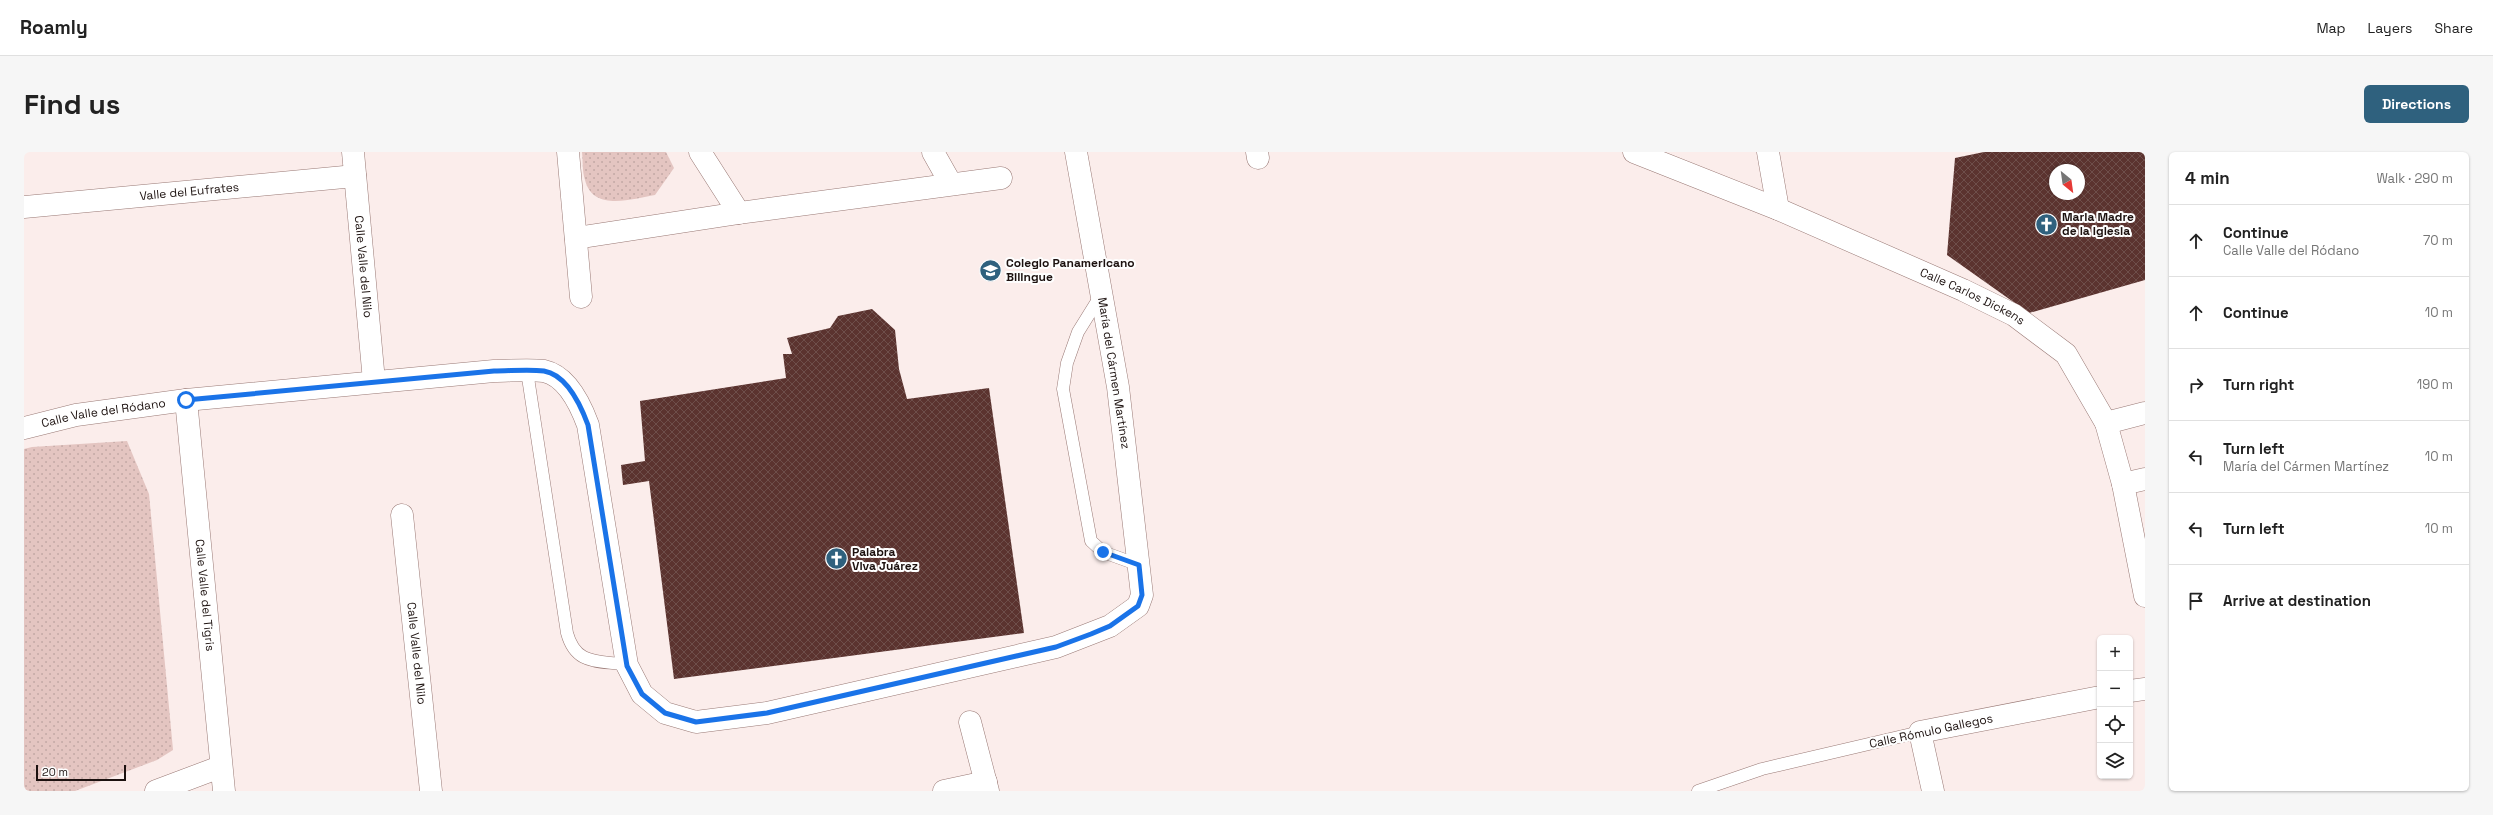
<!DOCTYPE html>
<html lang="en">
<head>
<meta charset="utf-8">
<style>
  body { margin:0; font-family:"Space Grotesk",sans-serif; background:#f6f6f6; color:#222 }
  .controls { position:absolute; right:12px; bottom:12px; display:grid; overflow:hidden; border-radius:6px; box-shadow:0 1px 3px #0004 }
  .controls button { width:36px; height:36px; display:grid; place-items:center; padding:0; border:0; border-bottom:1px solid #e0e0e0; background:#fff; color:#222; font:20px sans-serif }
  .compass { position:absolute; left:2025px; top:12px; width:36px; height:36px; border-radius:50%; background:#fff; box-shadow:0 1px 3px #0004; rotate:151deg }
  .scale { position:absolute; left:12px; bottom:10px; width:90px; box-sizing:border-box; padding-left:4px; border:2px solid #1c110f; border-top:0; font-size:11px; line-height:14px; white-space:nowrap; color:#1c110f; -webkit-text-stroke:3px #fefefe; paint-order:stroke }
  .stop { position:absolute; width:12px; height:12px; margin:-9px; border:3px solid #1a73e8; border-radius:50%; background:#fff }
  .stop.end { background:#1a73e8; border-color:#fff; box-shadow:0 1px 4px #0008 }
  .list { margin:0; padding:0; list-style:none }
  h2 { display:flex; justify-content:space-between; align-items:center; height:52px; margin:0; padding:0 16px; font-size:17px }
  h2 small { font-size:13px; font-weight:400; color:#767676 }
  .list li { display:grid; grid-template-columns:26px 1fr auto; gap:12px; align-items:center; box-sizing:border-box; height:72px; padding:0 16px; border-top:1px solid #e0e0e0 }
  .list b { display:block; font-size:15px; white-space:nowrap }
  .list p { margin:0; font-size:13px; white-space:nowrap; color:#767676 }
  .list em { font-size:13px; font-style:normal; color:#767676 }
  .icon { flex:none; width:22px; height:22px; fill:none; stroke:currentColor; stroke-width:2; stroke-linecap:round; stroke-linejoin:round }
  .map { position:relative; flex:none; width:2121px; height:639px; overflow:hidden; border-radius:6px }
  header { display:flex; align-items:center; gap:24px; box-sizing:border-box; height:56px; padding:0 20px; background:#fff; border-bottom:1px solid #e0e0e0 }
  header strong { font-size:19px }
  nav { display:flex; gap:22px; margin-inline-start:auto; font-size:14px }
  .intro { display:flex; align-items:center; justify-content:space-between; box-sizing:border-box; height:96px; padding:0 24px }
  h1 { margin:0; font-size:28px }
  .button { padding:10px 18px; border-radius:6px; background:#2f617e; color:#fff; font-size:14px; font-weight:700 }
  main { display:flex; gap:24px; padding:0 24px }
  aside { flex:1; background:#fff; border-radius:6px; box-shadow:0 1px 3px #0004 }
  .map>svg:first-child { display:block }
</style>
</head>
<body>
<header>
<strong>Roamly</strong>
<nav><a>Map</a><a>Layers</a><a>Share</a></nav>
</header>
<div class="intro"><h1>Find us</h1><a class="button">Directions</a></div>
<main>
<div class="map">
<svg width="2121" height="639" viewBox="0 0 2121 639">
  <defs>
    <pattern id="park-dots" width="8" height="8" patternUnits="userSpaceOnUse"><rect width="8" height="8" fill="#e4c5c1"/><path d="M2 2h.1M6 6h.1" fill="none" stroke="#c3a8a5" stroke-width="1.8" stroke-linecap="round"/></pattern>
    <pattern id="building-cross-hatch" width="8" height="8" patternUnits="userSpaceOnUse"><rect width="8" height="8" fill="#5b332f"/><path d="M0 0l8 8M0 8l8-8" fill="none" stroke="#6e4e4a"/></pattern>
  </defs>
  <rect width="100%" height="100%" fill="#fbedeb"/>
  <g fill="url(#park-dots)">
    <path d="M558 0H642L650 16 631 43C608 47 569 60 561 28 558 19 559 9 558 0Z"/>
    <path d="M103 289 125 342 149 598 133 608 51 639H0V297L8 295Z"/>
  </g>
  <g fill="url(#building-cross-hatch)" fill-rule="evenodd">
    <path d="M1960 0H2121V128L2005 161 1923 103 1931 6ZM2031 18H2055V42H2031Z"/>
    <path d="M848 157 871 178 875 217 883 247 965 236 1000 481 650 527 625 329 599 333 597 313 621 309 616 249 762 226 759 202H768L763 186 806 176 814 164Z"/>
  </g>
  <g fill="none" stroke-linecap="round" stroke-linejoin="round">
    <defs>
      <g id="service">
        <path d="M1077 143 1054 180 1043 211 1039 237 1067 389 1079 400 1115 413"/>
        <path d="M503 219 543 481C552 514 574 508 603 513"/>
        <path d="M1674 639 1738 617 1896 580"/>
      </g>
      <g id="minor">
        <path id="s1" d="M329 0 350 229"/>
        <path d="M544 0 557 145"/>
        <path d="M676 0 715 61"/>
        <path d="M909 0 927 32"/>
        <path d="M1233 0 1234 6"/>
        <path id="s2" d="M1610 0 1754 57 1939 138 1990 163 2042 202 2082 271 2099 332 2121 444"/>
        <path d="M1744 0 1754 57"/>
        <path id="s3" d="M0 55 331 24"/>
        <path d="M552 86 715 61 977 26"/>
        <path id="s4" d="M162 248 200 639"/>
        <path d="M2082 271 2121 261"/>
        <path id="s5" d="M0 276 52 263 162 248 470 219C486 219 504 217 520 219 543 224 557 254 564 273L603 513 618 542 641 561 672 570 743 561 1032 495 1086 474 1114 454 1118 443 1094 235 1052 0"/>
        <path d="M2099 332 2121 327"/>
        <path id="s6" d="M378 363 407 639"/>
        <path d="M2106 539 2121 537"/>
        <path d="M946 570 964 639"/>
        <path d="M132 639 196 615"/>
        <path d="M920 639 962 630"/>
        <path d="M1909 639 1896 580 2076 545"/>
      </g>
    </defs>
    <use href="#service" stroke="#997975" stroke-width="13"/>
    <use href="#minor" stroke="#997975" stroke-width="23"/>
    <use href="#service" stroke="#fff" stroke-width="12"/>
    <use href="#minor" stroke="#fff" stroke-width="22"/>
  </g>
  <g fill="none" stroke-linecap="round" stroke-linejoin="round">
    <path stroke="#1a73e8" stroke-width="5" d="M162 248 470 219C486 219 504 217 520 219 543 223 557 254 564 273L603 514 618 542 641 561 672 570 743 561 1032 495 1067 482 1086 474 1114 454 1118 443 1115 413 1079 400"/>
  </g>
  <defs>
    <symbol id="church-disc" viewBox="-11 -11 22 22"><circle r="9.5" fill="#2f617e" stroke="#fefefe"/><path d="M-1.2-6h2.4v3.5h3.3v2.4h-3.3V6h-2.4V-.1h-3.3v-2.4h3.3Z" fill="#fff"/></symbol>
    <symbol id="school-disc" viewBox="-11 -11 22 22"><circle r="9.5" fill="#2f617e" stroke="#fefefe"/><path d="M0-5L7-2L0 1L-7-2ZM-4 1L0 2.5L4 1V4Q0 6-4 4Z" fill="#fff"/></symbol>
  </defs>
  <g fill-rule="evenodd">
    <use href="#church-disc" x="2010" y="60" width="25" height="25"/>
    <use href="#school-disc" x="954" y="106" width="25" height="25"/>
    <use href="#church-disc" x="800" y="394" width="25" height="25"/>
  </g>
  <g text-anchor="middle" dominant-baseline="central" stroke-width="4" stroke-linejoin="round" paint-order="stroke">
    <g font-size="12" fill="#1c110f" stroke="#fefefe">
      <text stroke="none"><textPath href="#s3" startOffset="166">Valle del Eufrates</textPath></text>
      <text stroke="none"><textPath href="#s1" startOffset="115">Calle Valle del Nilo</textPath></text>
      <text stroke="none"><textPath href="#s2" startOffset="368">Calle Carlos Dickens</textPath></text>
      <text transform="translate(1090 221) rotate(81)">María del Cármen Martínez</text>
      <text stroke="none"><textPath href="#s5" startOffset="81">Calle Valle del Ródano</textPath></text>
      <text stroke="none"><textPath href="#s4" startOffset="196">Calle Valle del Tigris</textPath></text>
      <text stroke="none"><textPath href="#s6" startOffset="139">Calle Valle del Nilo</textPath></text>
      <text transform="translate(1907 579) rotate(-12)">Calle Rómulo Gallegos</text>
    </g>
    <g font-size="12" font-weight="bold" fill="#1c110f" stroke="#fefefe" text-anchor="start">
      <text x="2038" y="65">Maria Madre<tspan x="2038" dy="14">de la Iglesia</tspan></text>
      <text x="982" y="111">Colegio Panamericano<tspan x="982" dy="14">Bilingue</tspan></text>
      <text x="828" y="400">Palabra<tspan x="828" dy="14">Viva Juárez</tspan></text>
    </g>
  </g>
</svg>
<div class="controls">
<button>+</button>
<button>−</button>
<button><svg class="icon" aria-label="locate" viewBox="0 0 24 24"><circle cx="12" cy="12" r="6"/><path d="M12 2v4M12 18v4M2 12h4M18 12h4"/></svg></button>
<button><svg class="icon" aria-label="layers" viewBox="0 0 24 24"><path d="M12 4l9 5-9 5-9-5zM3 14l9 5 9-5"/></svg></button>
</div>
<svg class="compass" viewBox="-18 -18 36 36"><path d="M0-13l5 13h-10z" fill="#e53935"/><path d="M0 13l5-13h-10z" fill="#767676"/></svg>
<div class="scale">20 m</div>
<div class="stop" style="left:162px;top:248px"></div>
<div class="stop end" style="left:1079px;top:400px"></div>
</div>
<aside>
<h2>4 min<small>Walk · 290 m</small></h2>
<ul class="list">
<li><svg class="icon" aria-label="ahead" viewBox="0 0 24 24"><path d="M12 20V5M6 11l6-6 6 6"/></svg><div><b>Continue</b><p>Calle Valle del Ródano</p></div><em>70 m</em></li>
<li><svg class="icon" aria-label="ahead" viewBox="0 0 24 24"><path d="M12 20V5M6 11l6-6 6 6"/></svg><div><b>Continue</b></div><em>10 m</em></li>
<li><svg class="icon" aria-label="right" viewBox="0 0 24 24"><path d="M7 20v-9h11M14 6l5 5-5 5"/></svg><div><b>Turn right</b></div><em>190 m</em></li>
<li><svg class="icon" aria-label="left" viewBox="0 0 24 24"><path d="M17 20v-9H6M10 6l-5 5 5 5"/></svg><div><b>Turn left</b><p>María del Cármen Martínez</p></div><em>10 m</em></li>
<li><svg class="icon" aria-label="left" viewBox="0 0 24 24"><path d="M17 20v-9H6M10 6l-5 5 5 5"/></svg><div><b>Turn left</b></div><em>10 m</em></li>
<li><svg class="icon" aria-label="arrive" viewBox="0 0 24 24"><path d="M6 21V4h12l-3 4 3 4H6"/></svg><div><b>Arrive at destination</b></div></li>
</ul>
</aside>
</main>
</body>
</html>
